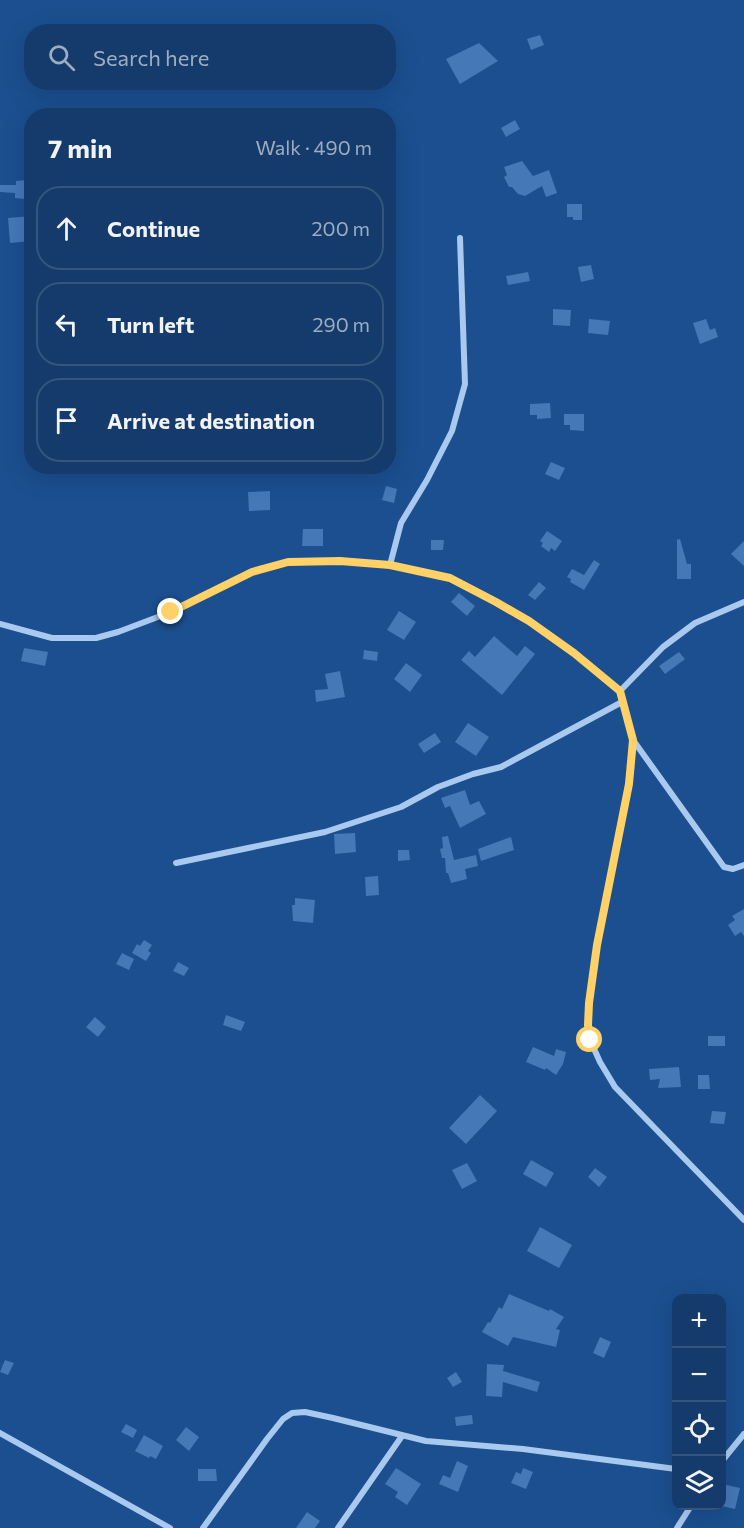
<!DOCTYPE html>
<html lang="en">
<head>
<meta charset="utf-8">
<style>
  body { margin:0; font-family:Commissioner,sans-serif; background:#1d4271; color:#f1f3f6 }
  .controls { position:absolute; right:18px; bottom:18px; display:grid; overflow:hidden; border-radius:12px; box-shadow:0 6px 24px #0002 }
  .controls button { width:54px; height:54px; display:grid; place-items:center; padding:0; border:0; border-bottom:2px solid #33557e; background:#143b6b; color:#f1f3f6; font:30px sans-serif }
  .stop { position:absolute; width:18px; height:18px; margin:-14px; border:4px solid #ffd166; border-radius:50%; background:#fff }
  .stop.end { background:#ffd166; border-color:#fff; box-shadow:0 2px 6px #0008 }
  .list { margin:0; padding:0; list-style:none }
  h2 { display:flex; justify-content:space-between; align-items:center; height:78px; margin:0; padding:0 24px; font-size:26px }
  h2 small { font-size:20px; font-weight:400; color:#9dadc1 }
  .list li { display:grid; grid-template-columns:39px 1fr auto; gap:18px; align-items:center; box-sizing:border-box; height:84px; margin:0 12px 12px; padding:0 12px; border:2px solid #33557e; border-radius:24px }
  .list b { display:block; font-size:22px; white-space:nowrap }
  .list em { font-size:20px; font-style:normal; color:#9dadc1 }
  .icon { flex:none; width:33px; height:33px; fill:none; stroke:currentColor; stroke-width:2; stroke-linecap:round; stroke-linejoin:round }
  .map { position:relative; flex:none; width:744px; height:1528px; overflow:hidden }
  .search { position:absolute; background:#143b6b; box-shadow:0 6px 24px #0002; left:24px; top:24px; width:372px; height:66px; display:flex; align-items:center; gap:15px; box-sizing:border-box; padding:0 21px; border-radius:24px; color:#9dadc1; font-size:22px }
  .panel { position:absolute; background:#143b6b; box-shadow:0 6px 24px #0002; left:24px; top:108px; width:372px; height:366px; border-radius:24px }
  .map>svg:first-child { display:block }
</style>
</head>
<body>
<div class="map">
<svg width="744" height="1528" viewBox="0 0 744 1528">
  <rect width="100%" height="100%" fill="#1b4f8f"/>
  <g fill="#4478b7">
    <path d="M540 35 544 45 531 50 527 39Z"/>
    <path d="M479 43 498 61 460 84 446 59Z"/>
    <path d="M515 120 520 129 506 137 501 128Z"/>
    <path d="M522 161 533 176 549 170 557 193 546 197 542 186 525 196 518 194 512 187H509L504 177 507 175 504 167Z"/>
    <path d="M27 180 25 199 15 198V193L0 192V185H16V181Z"/>
    <path d="M567 204H582V220H573V217H567Z"/>
    <path d="M32 216V241L10 243 8 218Z"/>
    <path d="M591 265 594 279 581 282 578 267Z"/>
    <path d="M528 272 530 281 508 285 506 276Z"/>
    <path d="M553 309 571 310 570 326 553 325Z"/>
    <path d="M589 319 610 321 608 335 588 333Z"/>
    <path d="M706 319 710 330 715 328 718 337 700 344 693 323Z"/>
    <path d="M550 403 551 418 537 419V415H530V404Z"/>
    <path d="M564 414H584V431L570 430V425H564Z"/>
    <path d="M551 462 565 468 559 480 545 474Z"/>
    <path d="M386 486 397 489 394 503 382 500Z"/>
    <path d="M270 491V510L249 511 248 492Z"/>
    <path d="M303 529H323V546H302Z"/>
    <path d="M547 531 562 541 555 551 551 548 549 552 541 546 543 543 540 541Z"/>
    <path d="M680 539 687 564H691V579H677V540Z"/>
    <path d="M431 540H444L443 550H431Z"/>
    <path d="M744 541V566L731 554Z"/>
    <path d="M594 560 600 564 584 590 570 582 571 579 567 577 572 569 584 575Z"/>
    <path d="M539 582 546 588 535 600 528 595Z"/>
    <path d="M459 593 475 606 467 616 451 602Z"/>
    <path d="M399 611 416 622 404 640 387 630Z"/>
    <path d="M494 636 517 656 525 646 535 654 502 695 461 660 469 651 475 657Z"/>
    <path d="M24 648 48 652 45 666 21 661Z"/>
    <path d="M364 650 378 652 377 661 363 659Z"/>
    <path d="M679 652 685 659 665 674 659 666Z"/>
    <path d="M406 663 422 675 410 692 394 679Z"/>
    <path d="M340 671 345 697 316 702 315 690 328 689 325 674Z"/>
    <path d="M468 723 489 737 476 756 455 742Z"/>
    <path d="M435 733 441 742 424 753 418 744Z"/>
    <path d="M465 790 470 805 479 801 486 814 460 828 450 806 445 808 441 798Z"/>
    <path d="M355 833 356 852 335 854 334 834Z"/>
    <path d="M448 836 454 860 476 855 478 866 465 869 467 879 451 883 448 873H446L445 858H442L440 849 443 848 442 837Z"/>
    <path d="M511 837 514 850 481 861 478 849Z"/>
    <path d="M398 850H409L410 860 398 861Z"/>
    <path d="M378 876 379 895 366 896 365 877Z"/>
    <path d="M295 898 315 900 313 923 293 921 292 905H295Z"/>
    <path d="M744 909V936L741 932 735 936 728 925 735 920 732 916Z"/>
    <path d="M144 940 152 945 148 951 151 953 146 961 132 953 137 944 140 946Z"/>
    <path d="M122 953 134 959 129 970 116 964Z"/>
    <path d="M178 962 189 968 184 976 173 971Z"/>
    <path d="M226 1015 245 1022 241 1031 223 1025Z"/>
    <path d="M95 1017 106 1027 98 1037 86 1027Z"/>
    <rect x="708" y="1036" width="17" height="10"/>
    <path d="M533 1047 554 1056 556 1049 566 1052 563 1064 556 1075 546 1068 545 1070 526 1062Z"/>
    <path d="M679 1067 681 1087 658 1088 660 1079 650 1080 649 1069Z"/>
    <path d="M698 1075H709L710 1089H698Z"/>
    <path d="M480 1095 497 1111 466 1144 449 1128Z"/>
    <path d="M712 1111 726 1112 724 1124 710 1123Z"/>
    <path d="M531 1160 554 1173 546 1187 523 1174Z"/>
    <path d="M467 1163 477 1181 462 1189 452 1170Z"/>
    <path d="M595 1168 607 1177 599 1187 588 1177Z"/>
    <path d="M540 1227 572 1245 559 1268 527 1251Z"/>
    <path d="M509 1294 549 1311 550 1309 564 1317 556 1329 560 1330 556 1347 513 1337 508 1346 482 1332 488 1322 490 1323 499 1307 502 1309Z"/>
    <path d="M600 1337 611 1342 604 1358 593 1353Z"/>
    <path d="M5 1360 14 1363 8 1375 0 1372Z"/>
    <path d="M487 1364 504 1365 503 1371 540 1382 537 1392 503 1382 502 1397 486 1396Z"/>
    <path d="M456 1372 462 1382 453 1387 447 1378Z"/>
    <path d="M472 1415 473 1424 456 1426 455 1417Z"/>
    <path d="M126 1424 137 1430 133 1438 121 1432Z"/>
    <path d="M186 1427 199 1437 189 1451 176 1440Z"/>
    <path d="M144 1435 163 1446 156 1459 150 1456 149 1458 135 1451Z"/>
    <path d="M457 1461 468 1466 458 1492 439 1484 443 1475 450 1478Z"/>
    <path d="M396 1468 421 1484 407 1505 395 1497 398 1492 385 1484Z"/>
    <path d="M523 1468 533 1472 526 1489 511 1483 516 1472 521 1474Z"/>
    <path d="M198 1469H216L217 1481H198Z"/>
    <path d="M722 1484 740 1488 735 1509 722 1506Z"/>
    <path d="M307 1512 320 1521 315 1528H296Z"/>
  </g>
  <g fill="none" stroke-linecap="round" stroke-linejoin="round">
    <g stroke="#a9c9ee" stroke-width="6">
      <path d="M390 565 401 523 427 480 452 431 465 384 460 238"/>
      <path d="M0 624 52 638H96L118 632 171 612 252 572 288 562 340 561 390 565 450 578 496 602 529 621 574 653 620 691 633 739 629 784 597 945 589 1003 588 1025 590 1040 600 1062 615 1087 744 1220"/>
      <path d="M620 691 663 647 695 623 744 602"/>
      <path d="M633 740 724 867 733 869 744 865"/>
      <path d="M176 863 325 832 401 807 438 787 473 774 501 767 622 702"/>
      <path d="M0 1433 170 1528"/>
      <path d="M722 1461 744 1434"/>
      <path d="M203 1528 267 1439 283 1419 292 1413 305 1412 333 1418 426 1441 523 1449 676 1469"/>
      <path d="M338 1528 402 1436"/>
      <path d="M677 1528 691 1506"/>
    </g>
  </g>
  <g fill="none" stroke-linecap="round" stroke-linejoin="round">
    <path stroke="#ffd166" stroke-width="8" d="M171 612 252 572 288 562 340 561 390 565 450 578 496 602 529 621 574 653 620 691 633 740 629 784 597 945 589 1003 588 1025 590 1040"/>
  </g>
</svg>
<div class="controls">
<button>+</button>
<button>−</button>
<button><svg class="icon" aria-label="locate" viewBox="0 0 24 24"><circle cx="12" cy="12" r="6"/><path d="M12 2v4M12 18v4M2 12h4M18 12h4"/></svg></button>
<button><svg class="icon" aria-label="layers" viewBox="0 0 24 24"><path d="M12 4l9 5-9 5-9-5zM3 14l9 5 9-5"/></svg></button>
</div>
<div class="stop" style="left:590px;top:1040px"></div>
<div class="stop end" style="left:171px;top:612px"></div>
<div class="search"><svg class="icon" aria-label="search" viewBox="0 0 24 24"><circle cx="10" cy="10" r="6"/><path d="M15 15l6 6"/></svg>Search here</div>
<section class="panel">
<h2>7 min<small>Walk · 490 m</small></h2>
<ul class="list">
<li><svg class="icon" aria-label="ahead" viewBox="0 0 24 24"><path d="M12 20V5M6 11l6-6 6 6"/></svg><div><b>Continue</b></div><em>200 m</em></li>
<li><svg class="icon" aria-label="left" viewBox="0 0 24 24"><path d="M17 20v-9H6M10 6l-5 5 5 5"/></svg><div><b>Turn left</b></div><em>290 m</em></li>
<li><svg class="icon" aria-label="arrive" viewBox="0 0 24 24"><path d="M6 21V4h12l-3 4 3 4H6"/></svg><div><b>Arrive at destination</b></div></li>
</ul>
</section>
</div>
</body>
</html>
